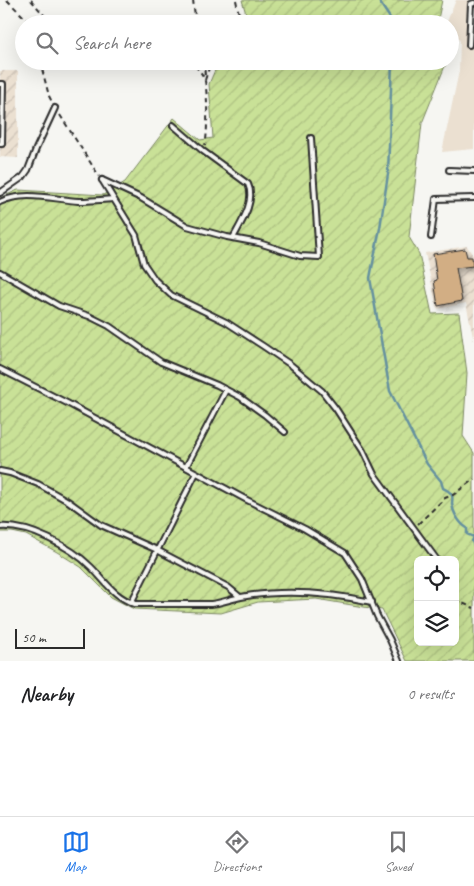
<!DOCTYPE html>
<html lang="en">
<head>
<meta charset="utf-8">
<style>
  body { margin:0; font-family:Caveat,sans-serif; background:#f2f2f2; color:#202124 }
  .controls { position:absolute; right:15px; bottom:15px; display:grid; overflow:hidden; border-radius:8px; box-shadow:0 5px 20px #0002 }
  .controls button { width:45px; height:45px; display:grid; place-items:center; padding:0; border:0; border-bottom:1px solid #e0e0e0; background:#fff; color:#202124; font:25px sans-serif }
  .scale { position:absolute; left:15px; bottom:12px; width:70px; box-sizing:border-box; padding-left:5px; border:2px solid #2b2b2b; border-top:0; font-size:14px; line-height:18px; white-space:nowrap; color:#2b2b2b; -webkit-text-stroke:4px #f6f6f2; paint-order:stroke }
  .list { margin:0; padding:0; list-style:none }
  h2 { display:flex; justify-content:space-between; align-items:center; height:65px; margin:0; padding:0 20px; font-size:21px }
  h2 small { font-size:16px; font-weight:400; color:#757577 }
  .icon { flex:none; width:28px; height:28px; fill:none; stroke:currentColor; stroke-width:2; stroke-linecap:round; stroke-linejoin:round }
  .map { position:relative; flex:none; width:474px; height:661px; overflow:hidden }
  .search { position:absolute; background:#fff; box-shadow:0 5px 20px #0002; left:15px; right:15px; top:15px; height:55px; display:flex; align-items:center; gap:12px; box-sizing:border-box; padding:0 18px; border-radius:28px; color:#757577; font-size:19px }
  .sheet { height:155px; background:#fff }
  nav { display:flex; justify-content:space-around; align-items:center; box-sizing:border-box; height:70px; border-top:1px solid #e0e0e0; background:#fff; font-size:14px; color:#757577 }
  nav a { display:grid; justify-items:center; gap:2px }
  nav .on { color:#1a73e8 }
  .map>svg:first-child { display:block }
</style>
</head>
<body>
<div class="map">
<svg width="474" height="661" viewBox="0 0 474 661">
  <defs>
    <pattern id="industrial-furrows" width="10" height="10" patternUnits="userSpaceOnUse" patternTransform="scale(1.25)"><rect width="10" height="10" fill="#ebe0d1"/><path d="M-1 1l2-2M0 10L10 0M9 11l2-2" fill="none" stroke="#cac0b4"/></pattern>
    <pattern id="garden-furrows" width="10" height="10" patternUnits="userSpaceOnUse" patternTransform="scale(1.25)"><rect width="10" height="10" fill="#c9e197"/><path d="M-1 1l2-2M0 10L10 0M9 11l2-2" fill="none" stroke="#adc182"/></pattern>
    <filter id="shadow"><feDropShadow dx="2.5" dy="4.5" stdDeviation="2.5" flood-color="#0004"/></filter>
  </defs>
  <rect width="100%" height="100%" fill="#f6f6f2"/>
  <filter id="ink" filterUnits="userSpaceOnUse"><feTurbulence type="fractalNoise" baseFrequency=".02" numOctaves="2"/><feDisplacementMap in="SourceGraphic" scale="10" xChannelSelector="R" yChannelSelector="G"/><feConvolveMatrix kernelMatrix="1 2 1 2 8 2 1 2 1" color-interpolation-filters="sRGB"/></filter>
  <g filter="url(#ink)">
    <path fill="#ebe0d1" d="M456 0H474V149L442 152 459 71 460 41 450 29V24H446Z"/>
    <g fill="url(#industrial-furrows)">
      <path d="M0 71H18V158L0 157Z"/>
      <path d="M467 246 474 257V342L466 303 437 309 425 253Z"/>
    </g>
    <g fill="url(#garden-furrows)" stroke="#7a8661" fill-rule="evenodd">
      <path d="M242 0H442L437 24H249Z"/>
      <path d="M255 61H447L422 123 409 237 419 254 432 314 459 313 467 373 463 436 474 453V661H407L382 610 316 599 258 602 221 613 134 609 111 597 81 567 57 552 26 535 12 532H0V198L18 190 103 195 125 182 174 118 200 140 213 138 209 84 215 70ZM418 560H455V642H418Z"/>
    </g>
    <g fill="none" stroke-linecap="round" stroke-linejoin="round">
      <g stroke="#65919f" stroke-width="2.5">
        <path d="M379 0 380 3 394 24"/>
        <path d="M392 61 388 174 380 228 370 278 390 391 427 464 441 481 443 488C446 490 451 491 452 496 453 498 452 501 452 504 453 513 460 524 467 528V534L474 537 472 541 474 546"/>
      </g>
    </g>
    <path fill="#d2ae84" stroke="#2b2b2b" filter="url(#shadow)" d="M465 249 467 257H472L473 266 456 268 462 301 438 306 434 281 437 280 433 254Z"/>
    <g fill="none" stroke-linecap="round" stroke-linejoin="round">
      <defs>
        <g id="service">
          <path d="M469 45 471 4 474 3"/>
          <path d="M0 84H3L2 144H0"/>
          <path d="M173 125 203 151 248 184C256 201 241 223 233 238"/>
          <path d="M449 170 474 171"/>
          <path d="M102 180 136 235 144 264 155 280 171 295 226 322 263 346 291 365 322 391 336 409 363 451 374 474 437 560"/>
          <path d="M102 180 141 198 187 226 227 237 259 243 300 256 319 257 311 138"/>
          <path d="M0 193 23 177 28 170 36 149 55 108"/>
          <path d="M0 202C24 190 52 199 78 201 90 201 101 200 113 199"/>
          <path d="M431 237 436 199 474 198"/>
          <path d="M0 272 59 306 89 316 109 326 161 362 217 385 240 397 265 415 285 432"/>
          <path d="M0 369 67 403 247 500 305 529 345 553 362 579 377 616 390 640 399 661"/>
          <path d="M186 467 226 390"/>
          <path d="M0 471 10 473 38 484 68 501 101 525 155 549 201 573 228 587 240 597"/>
          <path d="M0 527C29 525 70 546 91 567 106 582 113 596 135 604H211C221 603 231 599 241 597 284 589 330 593 372 602"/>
          <path d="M131 603 196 473"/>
        </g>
      </defs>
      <use href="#service" stroke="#2b2b2b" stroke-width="8"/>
      <g stroke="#2b2b2b" stroke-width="2" stroke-dasharray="5 4" stroke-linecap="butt">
        <path d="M7 0 31 24"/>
        <path d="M31 0 49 21 63 24"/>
        <path d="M193 0 196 24"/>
        <path d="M236 0 241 24"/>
        <path d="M40 61 49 96 52 102"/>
        <path d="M187 61C195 65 200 70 204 78 208 86 208 136 205 145"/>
        <path d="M204 61 205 77"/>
        <path d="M205 80 210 65 218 61"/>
        <path d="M60 115 99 176"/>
        <path d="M418 524 445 498 453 495 474 479"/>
        <path d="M455 600 474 608"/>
      </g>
      <use href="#service" stroke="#f6f6f2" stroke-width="4"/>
    </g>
  </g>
</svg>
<div class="controls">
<button><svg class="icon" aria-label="locate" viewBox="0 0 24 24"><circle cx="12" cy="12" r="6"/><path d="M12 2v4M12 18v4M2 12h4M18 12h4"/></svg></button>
<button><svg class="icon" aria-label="layers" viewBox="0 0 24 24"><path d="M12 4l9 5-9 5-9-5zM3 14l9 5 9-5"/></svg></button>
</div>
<div class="scale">50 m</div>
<div class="search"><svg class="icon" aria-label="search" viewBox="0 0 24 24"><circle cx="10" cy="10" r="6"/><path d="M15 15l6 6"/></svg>Search here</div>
</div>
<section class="sheet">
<h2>Nearby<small>0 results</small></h2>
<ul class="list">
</ul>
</section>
<nav>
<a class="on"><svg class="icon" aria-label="map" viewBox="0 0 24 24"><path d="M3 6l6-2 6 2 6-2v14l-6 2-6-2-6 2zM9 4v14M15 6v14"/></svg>Map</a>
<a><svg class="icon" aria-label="directions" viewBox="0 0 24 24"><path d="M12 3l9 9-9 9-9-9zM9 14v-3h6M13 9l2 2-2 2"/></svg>Directions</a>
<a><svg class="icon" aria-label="saved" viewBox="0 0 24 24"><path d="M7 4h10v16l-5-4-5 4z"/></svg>Saved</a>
</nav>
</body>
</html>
